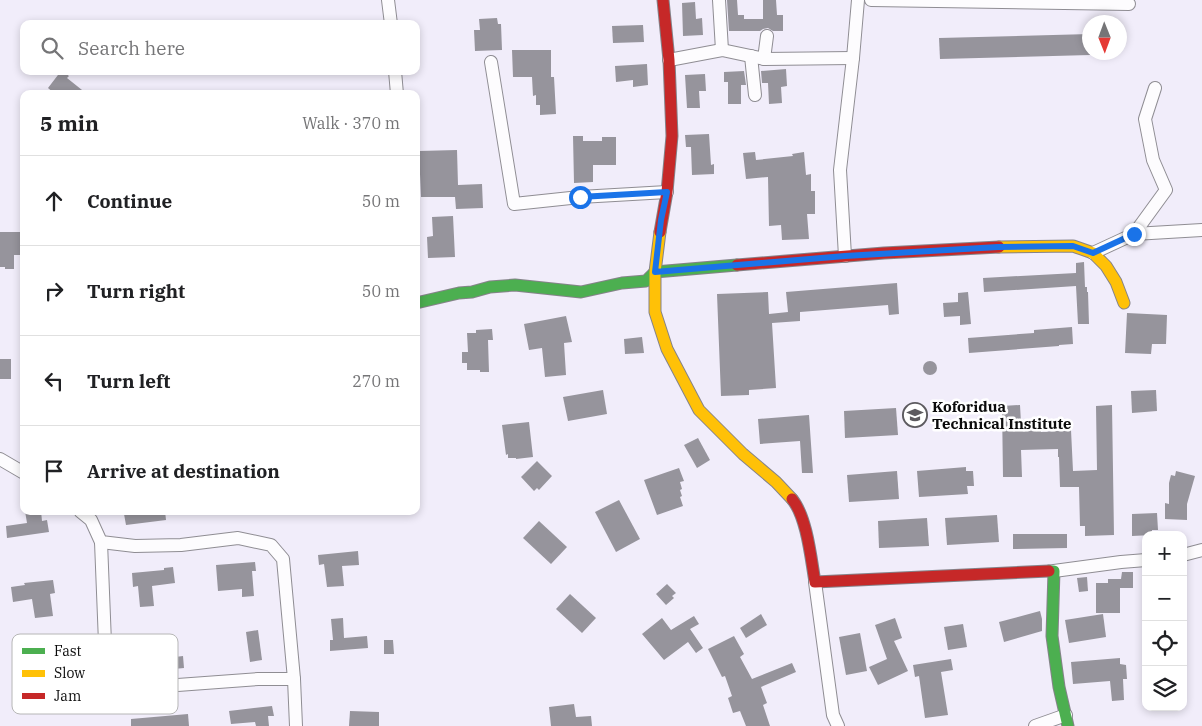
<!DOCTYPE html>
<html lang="en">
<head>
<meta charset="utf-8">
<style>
  body { margin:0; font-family:"IBM Plex Serif",serif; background:#f2f2f2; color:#202124 }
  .controls { position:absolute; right:15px; bottom:15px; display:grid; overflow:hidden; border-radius:10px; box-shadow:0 2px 8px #0003 }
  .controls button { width:45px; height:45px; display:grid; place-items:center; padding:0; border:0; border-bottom:1px solid #e0e0e0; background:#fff; color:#202124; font:25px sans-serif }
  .compass { position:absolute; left:1082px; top:15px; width:45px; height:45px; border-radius:50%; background:#fff; box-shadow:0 2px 8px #0003; rotate:179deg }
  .stop { position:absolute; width:15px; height:15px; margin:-11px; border:4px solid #1a73e8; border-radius:50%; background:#fff }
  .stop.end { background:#1a73e8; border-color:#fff; box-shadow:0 1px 5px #0008 }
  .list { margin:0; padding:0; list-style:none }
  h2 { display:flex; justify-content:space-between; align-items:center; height:65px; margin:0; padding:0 20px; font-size:21px }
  h2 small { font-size:16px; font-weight:400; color:#757577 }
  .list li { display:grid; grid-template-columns:32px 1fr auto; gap:15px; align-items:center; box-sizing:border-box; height:90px; padding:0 20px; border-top:1px solid #e0e0e0 }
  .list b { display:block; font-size:19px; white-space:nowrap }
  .list em { font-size:16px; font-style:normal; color:#757577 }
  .icon { flex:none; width:28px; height:28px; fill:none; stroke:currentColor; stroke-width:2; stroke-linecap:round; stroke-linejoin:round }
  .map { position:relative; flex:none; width:1202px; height:726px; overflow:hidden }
  .search { position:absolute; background:#fff; box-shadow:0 2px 8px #0003; left:20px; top:20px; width:400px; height:55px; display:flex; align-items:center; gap:12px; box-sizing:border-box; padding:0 18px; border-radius:10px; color:#757577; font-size:19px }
  .panel { position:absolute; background:#fff; box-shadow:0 2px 8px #0003; left:20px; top:90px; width:400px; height:425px; border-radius:10px }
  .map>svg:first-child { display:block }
</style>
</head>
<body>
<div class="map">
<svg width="1202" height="726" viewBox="0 0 1202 726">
  <rect width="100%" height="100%" fill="#f1edfa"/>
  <g fill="#96949c">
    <path d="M727 0H737L738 15H744V19H763V0H776L777 15H783V31H773L768 28 763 29 760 31H729Z"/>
    <path d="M695 2 696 19 702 18 703 35 683 36 682 3Z"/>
    <path d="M497 18 498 24H501L502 50 475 51 474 30H480L479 19Z"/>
    <path d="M643 25 644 42 613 43 612 26Z"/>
    <path d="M1090 34V55L940 59 939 38Z"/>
    <path d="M512 50H551V77H554L556 114 540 115V105H536V95L533 96 532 77H513Z"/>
    <path d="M647 64 648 85 633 87V80L616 82 615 66Z"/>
    <path d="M786 69 787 86 781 87 782 103 769 104 768 83H762L761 71Z"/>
    <path d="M61 71H63L69 76 67 78 87 94H55L48 88Z"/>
    <path d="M744 71 746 85H741V104H728V82H724V72Z"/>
    <path d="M705 74 706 91H699L700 108H687L685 75Z"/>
    <path d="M709 134 711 165 714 164V174L692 175 691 147H686L685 135Z"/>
    <path d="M573 136H583V141H602V137H616V165H593V182L574 183Z"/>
    <path d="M457 150 458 185 482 184 483 208 456 209 455 197H421L419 151Z"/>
    <path d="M755 152 756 160 793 156 792 154 804 152 806 175 811 174V191H815V214H807L809 239 782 240 781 225 769 226 768 177 746 179 743 153Z"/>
    <path d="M453 216 455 257 428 258 427 237 433 236 432 217Z"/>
    <path d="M0 232H24V255H14V269H5V267H0Z"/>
    <path d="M1084 262 1085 287H1087V292H1088L1089 324H1078L1076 286 984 292 983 278 1076 273V263Z"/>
    <path d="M897 283 899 314 889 315 888 305 800 312V321L772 323 776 388 749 390V395L721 396 717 294 768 292 769 314 788 312 786 292Z"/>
    <path d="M968 292 971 324 960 325V316L944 317 943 303 958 302V293Z"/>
    <path d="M1127 313 1167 315 1166 344H1152L1151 354 1125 353Z"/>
    <path d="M566 316 572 342 564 343 566 375 545 377 542 348 529 350 524 324Z"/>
    <path d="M1072 327 1073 344 1059 345V346L969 353 968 338 1034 333V330Z"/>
    <path d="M492 329 493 340H488L489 372H480V370H467V363H462V352H468L467 333H476V330Z"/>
    <path d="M642 337 644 353 625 354 624 339Z"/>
    <rect x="0" y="359" width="11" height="20"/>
    <circle cx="930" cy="368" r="7"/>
    <path d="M603 390 607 414 568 421 563 397Z"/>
    <path d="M1156 390 1157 411 1132 413 1131 391Z"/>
    <path d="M1020 405 1021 423 1041 422V432L1071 430 1073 471 1097 470 1096 406 1112 405 1114 535 1085 536V526H1080L1079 487H1060L1059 457H1058V449L1021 450 1022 477H1003L1002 406Z"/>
    <path d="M896 408 898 435 845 438 844 411Z"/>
    <path d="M809 415 813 473H802L800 441 760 444 758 419Z"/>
    <path d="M529 422 533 457 516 459V458H508V454L506 455 502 425Z"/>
    <path d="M698 438 710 460 697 468 684 445Z"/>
    <path d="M537 461 552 476 539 490 537 488 534 491 521 477Z"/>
    <path d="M966 467V471H973L974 486H967L968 494 919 497 917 471Z"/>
    <path d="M679 468 684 481 680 482 682 489 680 490 682 496 680 497 683 506 657 515 644 480Z"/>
    <path d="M897 471 899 499 849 502 847 475Z"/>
    <path d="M1176 471 1195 476 1187 504V520L1165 519V503L1169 504V483L1171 475 1175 476Z"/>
    <path d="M619 500 640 539 616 552 595 512Z"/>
    <path d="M25 511H41L42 521 47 520 49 532 7 538 6 526 27 523Z"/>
    <path d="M129 511H165L166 520 126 525 124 514H129Z"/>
    <path d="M1157 513 1158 530H1152V535L1132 536V514Z"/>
    <path d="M997 515 999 542 947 545 945 518Z"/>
    <path d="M927 518 929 546 879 548 878 521Z"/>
    <path d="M539 521 567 547 551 564 523 538Z"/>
    <path d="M1013 534H1067V548L1013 549Z"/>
    <path d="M358 551 359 565 342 566 344 586 327 587 324 564 319 565 318 555Z"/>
    <path d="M255 562 256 571H252L254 596 242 597V589L218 591 216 565Z"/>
    <path d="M173 567 175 583 152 586 154 606 140 607 138 586 133 587 132 573 164 570V568Z"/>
    <path d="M1122 572H1133V588H1120V613H1096V583H1108V579H1121Z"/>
    <path d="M1087 577 1088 591 1079 592 1077 578Z"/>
    <path d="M53 580 55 593 50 594 53 616 35 618 32 599 13 602 11 587 25 585 24 583Z"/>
    <path d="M667 584 676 593 672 596 674 598 666 605 656 594Z"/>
    <path d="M570 594 596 618 582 633 556 609Z"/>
    <path d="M1040 611 1042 619V631L1004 642 999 622Z"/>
    <path d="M761 614 767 625 746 638 740 628Z"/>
    <path d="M1103 614 1106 637 1069 643 1065 620Z"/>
    <path d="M694 616 699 624 690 629 703 648 696 653 688 642 664 660 642 634 662 618 671 630Z"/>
    <path d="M343 618 344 638 367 636 368 648 330 651V640H333L331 619Z"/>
    <path d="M895 618 902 638 894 641 908 671 878 685 869 667 887 659 875 625Z"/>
    <path d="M963 624 967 647 948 650 944 627Z"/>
    <path d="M258 630 262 660 250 662 246 632Z"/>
    <path d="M860 633 867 671 846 675 839 637Z"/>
    <path d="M734 636 744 654 740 657 752 679 792 663 796 672 761 687 767 703 763 705 770 726H746L740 711 733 713 728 698 732 696 725 676 722 677 708 649Z"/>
    <path d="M156 637 159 659 183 656 184 668 143 672 141 660 146 659 144 638Z"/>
    <path d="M384 640H393L394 654H384Z"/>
    <path d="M1120 658V664L1126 665 1127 679H1123L1124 700 1112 701 1110 681 1073 684 1071 662Z"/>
    <path d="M951 659 953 670 941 672 948 715 925 718 919 676 915 677 913 665Z"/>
    <path d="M574 704 576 717 591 716 592 726H551L549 707Z"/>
    <path d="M272 706 274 716H268L269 726H256L255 722 231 724 229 711Z"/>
    <path d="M350 711 379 712V726H349Z"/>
    <path d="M188 714 189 726H131V719Z"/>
  </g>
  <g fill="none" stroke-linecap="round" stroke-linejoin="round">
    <defs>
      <g id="street">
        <path d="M388 0 391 24"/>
        <path d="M719 0 722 50"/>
        <path d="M871 0 1129 4"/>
        <path d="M751 56 755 95"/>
        <path d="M764 59 767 36"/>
        <path d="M669 60 722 50 764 59 853 58"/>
        <path d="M491 62 514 204 580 197 667 192"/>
        <path d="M395 71 397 94"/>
        <path d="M1134 234 1202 230"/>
        <path d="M1093 253 1134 234 1166 190 1153 160 1145 119 1155 88"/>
        <path d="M845 256 840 170 853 58 858 0"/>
        <path d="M0 459 24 473"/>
        <path d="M80 511 91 520 101 542 135 546 181 545 238 538 271 545 283 559 294 679 296 726"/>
        <path d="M101 542 106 668 123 685 164 686 258 679H294"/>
        <path d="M1183 555 1202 550"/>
        <path d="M1054 571 1121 562 1146 560"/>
        <path d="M815 582 833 715 838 726"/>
        <path d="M1035 726 1066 715"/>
      </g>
      <g id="fast">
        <path d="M416 303 459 293 472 292 490 287 515 285 581 292 622 283 646 281 655 272 737 265"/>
        <path d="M1049 571H1054L1052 636 1059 687 1068 726"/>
      </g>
      <g id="slow">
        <path d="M660 232 655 272V312L667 349 699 410 743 454 776 482 792 499"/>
        <path d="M999 247 1073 246 1093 253 1106 266 1116 282 1124 303"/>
      </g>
      <g id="jam">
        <path d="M660 232 667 192 672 136 669 60 663 0"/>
        <path d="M737 265 884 253 999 247"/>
        <path d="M792 499C807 517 811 559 815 582L1049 571"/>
      </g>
    </defs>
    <use href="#street" stroke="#8f8d93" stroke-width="14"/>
    <use href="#fast" stroke="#858389" stroke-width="13"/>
    <use href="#slow" stroke="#858389" stroke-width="13"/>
    <use href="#jam" stroke="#858389" stroke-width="13"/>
    <use href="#street" stroke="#fdfcfe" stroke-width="12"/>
    <use href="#fast" stroke="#4caf50" stroke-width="11"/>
    <use href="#slow" stroke="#ffc107" stroke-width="11"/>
    <use href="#jam" stroke="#c62828" stroke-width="11"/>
  </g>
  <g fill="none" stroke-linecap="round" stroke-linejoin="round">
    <path stroke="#1a73e8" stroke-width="6" d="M580 197 667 192 661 220 655 272 845 256 998 247 1073 246 1093 253 1134 234"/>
  </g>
  <defs>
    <symbol id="school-ring" viewBox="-11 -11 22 22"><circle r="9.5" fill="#fff" stroke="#5c5a5f" stroke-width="1.5"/><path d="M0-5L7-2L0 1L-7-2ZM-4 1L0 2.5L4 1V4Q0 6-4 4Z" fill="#5c5a5f"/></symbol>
  </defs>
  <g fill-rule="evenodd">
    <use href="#school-ring" x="901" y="401" width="28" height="28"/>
  </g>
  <g text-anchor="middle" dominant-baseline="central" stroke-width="5" stroke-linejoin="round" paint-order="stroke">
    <g font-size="15" font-weight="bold" fill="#0b0b0b" stroke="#fff" text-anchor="start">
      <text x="932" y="406">Koforidua<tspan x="932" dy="17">Technical Institute</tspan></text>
    </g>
  </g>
  <rect x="12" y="634" width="166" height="80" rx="8" fill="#fff" stroke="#b6b6b6" stroke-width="1"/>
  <rect x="22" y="648" width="23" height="6" fill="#4caf50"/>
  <rect x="22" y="670" width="23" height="7" fill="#ffc107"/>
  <rect x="22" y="693" width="23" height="6" fill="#c62828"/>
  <g font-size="14" fill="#0b0b0b">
    <text x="54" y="656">Fast</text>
    <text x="54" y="678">Slow</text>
    <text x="54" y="701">Jam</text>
  </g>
</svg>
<div class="controls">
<button>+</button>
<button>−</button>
<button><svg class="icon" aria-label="locate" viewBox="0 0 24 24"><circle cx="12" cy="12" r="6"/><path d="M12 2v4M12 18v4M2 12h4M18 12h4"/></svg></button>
<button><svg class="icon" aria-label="layers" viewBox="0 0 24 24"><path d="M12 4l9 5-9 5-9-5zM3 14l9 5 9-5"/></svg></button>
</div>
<svg class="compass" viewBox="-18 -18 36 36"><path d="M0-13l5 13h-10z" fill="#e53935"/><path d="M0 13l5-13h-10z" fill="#757577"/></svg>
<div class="stop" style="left:580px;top:197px"></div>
<div class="stop end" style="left:1134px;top:234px"></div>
<div class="search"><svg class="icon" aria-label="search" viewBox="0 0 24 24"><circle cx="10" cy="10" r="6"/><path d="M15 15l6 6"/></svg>Search here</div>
<section class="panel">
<h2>5 min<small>Walk · 370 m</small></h2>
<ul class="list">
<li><svg class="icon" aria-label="ahead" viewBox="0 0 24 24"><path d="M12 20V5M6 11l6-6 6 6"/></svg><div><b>Continue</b></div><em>50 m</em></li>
<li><svg class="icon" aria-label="right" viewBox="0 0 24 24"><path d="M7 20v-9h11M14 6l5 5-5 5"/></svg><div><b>Turn right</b></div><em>50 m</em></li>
<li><svg class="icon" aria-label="left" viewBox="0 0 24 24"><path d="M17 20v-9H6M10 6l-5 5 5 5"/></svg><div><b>Turn left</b></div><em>270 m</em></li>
<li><svg class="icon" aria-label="arrive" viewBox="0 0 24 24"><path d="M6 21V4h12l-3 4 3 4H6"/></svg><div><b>Arrive at destination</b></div></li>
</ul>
</section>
</div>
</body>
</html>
